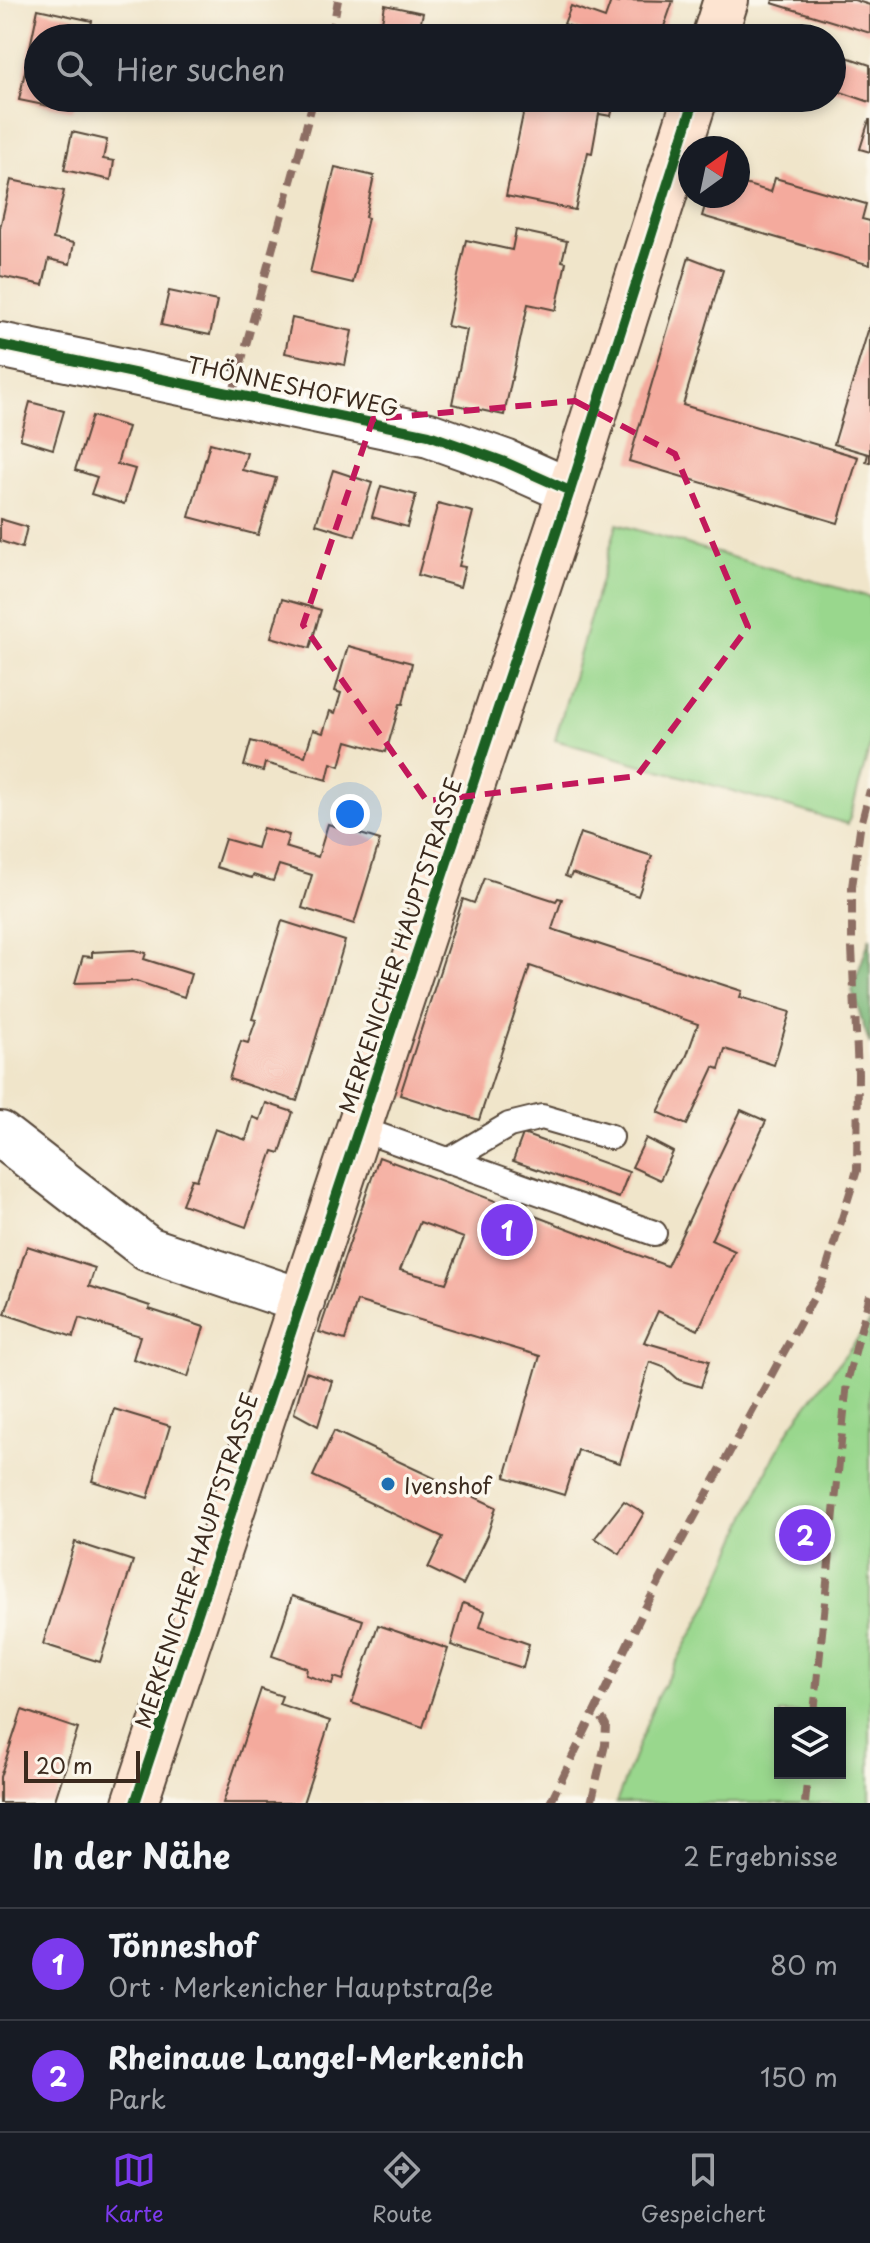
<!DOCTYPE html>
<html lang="de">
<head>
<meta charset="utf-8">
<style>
  body { margin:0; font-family:"Playpen Sans",sans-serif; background:#20242c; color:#f1f3f6 }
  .controls { position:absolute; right:24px; bottom:24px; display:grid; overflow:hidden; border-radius:0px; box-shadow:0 4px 12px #0003 }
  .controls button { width:72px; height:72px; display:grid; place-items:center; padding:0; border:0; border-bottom:2px solid #363941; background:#171b24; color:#f1f3f6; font:40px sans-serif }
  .compass { position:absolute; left:678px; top:136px; width:72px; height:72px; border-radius:50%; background:#171b24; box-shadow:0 4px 12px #0003; rotate:33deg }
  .scale { position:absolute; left:24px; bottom:20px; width:116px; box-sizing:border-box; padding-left:8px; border:4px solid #3b2a1e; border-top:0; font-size:22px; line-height:28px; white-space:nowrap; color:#3b2a1e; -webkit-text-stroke:6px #fbf7ec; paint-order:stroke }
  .you { position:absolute; left:350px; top:814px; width:28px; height:28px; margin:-20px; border:6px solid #fff; border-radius:50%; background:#1a73e8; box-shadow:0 0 0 12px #1a73e833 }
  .badge { display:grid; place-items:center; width:52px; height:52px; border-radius:50%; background:#7c3aed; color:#fff; font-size:26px; font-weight:700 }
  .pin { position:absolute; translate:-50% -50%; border:4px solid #fff; box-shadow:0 2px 8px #0006 }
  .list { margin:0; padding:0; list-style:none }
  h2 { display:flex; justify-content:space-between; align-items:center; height:104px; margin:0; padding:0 32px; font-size:34px }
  h2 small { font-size:26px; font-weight:400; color:#9ea1a6 }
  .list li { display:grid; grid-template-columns:52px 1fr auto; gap:24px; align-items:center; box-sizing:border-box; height:112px; padding:0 32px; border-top:2px solid #363941 }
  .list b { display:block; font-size:30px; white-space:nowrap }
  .list p { margin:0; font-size:26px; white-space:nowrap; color:#9ea1a6 }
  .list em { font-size:26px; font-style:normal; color:#9ea1a6 }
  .icon { flex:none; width:44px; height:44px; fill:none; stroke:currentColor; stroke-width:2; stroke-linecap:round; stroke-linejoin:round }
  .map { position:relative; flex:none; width:870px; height:1803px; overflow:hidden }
  .search { position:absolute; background:#171b24; box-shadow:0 4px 12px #0003; left:24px; right:24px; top:24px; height:88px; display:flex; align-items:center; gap:20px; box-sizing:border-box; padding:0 28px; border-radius:44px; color:#9ea1a6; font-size:30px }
  .sheet { height:328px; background:#171b24 }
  nav { display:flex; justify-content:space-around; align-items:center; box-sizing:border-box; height:112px; border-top:2px solid #363941; background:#171b24; font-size:22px; color:#9ea1a6 }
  nav a { display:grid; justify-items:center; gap:4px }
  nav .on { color:#7c3aed }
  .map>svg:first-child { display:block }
</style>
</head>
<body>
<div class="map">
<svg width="870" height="1803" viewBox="0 0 870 1803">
  <rect width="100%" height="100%" fill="#fbf7ec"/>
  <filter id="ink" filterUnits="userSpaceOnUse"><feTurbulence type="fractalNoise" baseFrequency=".0125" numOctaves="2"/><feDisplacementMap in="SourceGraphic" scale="16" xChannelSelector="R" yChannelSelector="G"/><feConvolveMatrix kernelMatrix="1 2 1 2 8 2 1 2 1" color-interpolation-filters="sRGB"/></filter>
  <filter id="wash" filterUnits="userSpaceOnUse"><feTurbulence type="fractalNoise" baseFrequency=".006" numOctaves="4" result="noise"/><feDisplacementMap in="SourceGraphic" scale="32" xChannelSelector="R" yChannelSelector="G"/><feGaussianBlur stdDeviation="1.8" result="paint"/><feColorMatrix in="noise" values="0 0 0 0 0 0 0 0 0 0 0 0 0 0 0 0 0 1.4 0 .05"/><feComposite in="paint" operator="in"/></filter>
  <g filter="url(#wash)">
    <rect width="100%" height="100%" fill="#f0e5ca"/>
    <g fill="#99d78d" stroke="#6a8056" stroke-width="2" fill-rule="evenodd">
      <path d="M617 524 870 597V746L848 824 555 740Z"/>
      <path d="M870 1322V1803H616L657 1697 709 1603 769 1466 792 1425ZM840 1713V1773H780V1713Z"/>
    </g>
    <path fill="#7ab878" stroke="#5a714b" stroke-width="2" d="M870 938V1045L852 990Z"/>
    <g id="blocks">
      <g fill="#f4aa9d" fill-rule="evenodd">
        <path d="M619 0 673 1 660 38H602L564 24 571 6 605 18 611 1 618 3Z"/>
        <path d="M773 0H854L870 5V33L772 3Z"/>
        <path d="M385 5 423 13 417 38H379Z"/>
        <path d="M38 9 92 21 88 38H38V98H76L73 111 19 100Z"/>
        <path d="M832 52 870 65V102L832 89Z"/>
        <path d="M562 98H615L611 116 599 114 592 153 588 152 575 210 506 196 525 105 558 112Z"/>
        <path d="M869 120H870V152L860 149Z"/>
        <path d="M72 132 107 140 103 159 114 161 111 180 64 170Z"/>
        <path d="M335 167 374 176 365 217 368 218 353 283 310 273Z"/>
        <path d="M775 178 866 204 862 219 870 221V265L702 216 708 196H738V182L771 192Z"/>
        <path d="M11 180 64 191 53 239 74 243 70 264 49 259 43 285 0 276V228Z"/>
        <path d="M516 230 567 241 562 261 566 262 556 310 528 304 504 415 452 404 467 330 447 326 466 240 512 250Z"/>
        <path d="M689 257 723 270 683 405 858 457 838 523 629 461Z"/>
        <path d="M169 291 217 301 210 335 161 325Z"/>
        <path d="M292 318 352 331 345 365 285 353Z"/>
        <path d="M870 324V463L866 462 868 454 834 444Z"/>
        <path d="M30 402 64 411 53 449 20 439Z"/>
        <path d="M92 416 128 427 117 464 135 469 124 504 91 494 97 477 75 470Z"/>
        <path d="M210 443 247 453 242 470 276 478 258 535 189 517Z"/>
        <path d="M333 470 372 483 355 536 316 524Z"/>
        <path d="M381 486 416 495 407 527 372 517Z"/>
        <path d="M438 503 473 512 459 566 465 567 460 587 418 575Z"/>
        <path d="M0 519 27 527 22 548 0 541Z"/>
        <path d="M282 599 321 610 310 648 271 637Z"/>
        <path d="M348 646 412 663 403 704H400L386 752 347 741 340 766 331 763 327 780 265 763 263 771 244 766 251 741 305 756 313 730 323 733 330 711 335 713 341 693 335 691Z"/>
        <path d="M328 824 380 840 354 924 302 908 312 875 279 865 273 881 253 875 252 878 248 877 216 867 225 839 257 848 263 828 289 835 285 847 318 857Z"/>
        <path d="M580 833 652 856 638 896 572 873 570 878 565 876Z"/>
        <path d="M484 878 556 901 558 898 562 899 552 929 742 991 740 997 790 1012 774 1065 725 1049 719 1069 714 1067 687 1125 658 1112 687 1055 698 1024 530 966 479 1120 400 1095 463 899 474 903Z"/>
        <path d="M282 921 345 941 297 1101 229 1079 241 1041 248 1043 256 1020 252 1019Z"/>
        <path d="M134 950 146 953 144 959 191 974 184 997 136 981 75 983 83 956 92 957V952Z"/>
        <path d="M266 1103 293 1112 280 1153 273 1151 246 1227 182 1204 192 1179 197 1180 215 1129 246 1140 253 1117 260 1120Z"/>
        <path d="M741 1110 766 1121 711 1240 735 1251 698 1330 658 1311 644 1342 709 1361 701 1387 679 1380 666 1368 650 1362 620 1463 578 1450 564 1495 505 1477 540 1356 357 1301 345 1340 319 1332 379 1157 667 1266ZM420 1222 464 1238 446 1283 400 1270Z"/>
        <path d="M523 1134 629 1172 619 1198 513 1161Z"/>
        <path d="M646 1138 673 1152 660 1180 632 1167Z"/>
        <path d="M27 1246 95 1268 89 1286 150 1306 149 1309 204 1327 188 1377 133 1359 140 1336 79 1318 73 1337 5 1314Z"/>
        <path d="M306 1372 332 1381 318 1426 294 1413Z"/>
        <path d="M114 1409 170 1426 148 1498 92 1481Z"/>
        <path d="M334 1431 496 1507 488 1533 463 1585 428 1568 443 1537 313 1476Z"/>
        <path d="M624 1501 644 1513 620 1554 595 1538Z"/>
        <path d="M75 1542 133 1561 100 1662 43 1644Z"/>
        <path d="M292 1596 363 1620 343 1680 334 1677 332 1684 306 1675 307 1668 272 1656Z"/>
        <path d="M463 1603 485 1611 480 1627 529 1644 523 1668 451 1645Z"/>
        <path d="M378 1625 448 1649 423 1727 352 1703Z"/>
        <path d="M261 1689 282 1696 279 1704 330 1721 303 1803H223Z"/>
        <path d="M22 1710 78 1729 54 1803H0V1777Z"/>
      </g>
    </g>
  </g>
  <g filter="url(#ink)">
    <use href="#blocks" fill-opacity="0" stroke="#564638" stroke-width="2"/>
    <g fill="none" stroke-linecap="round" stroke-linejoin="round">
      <defs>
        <g id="lane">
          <path d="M360 1129 654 1233"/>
          <path d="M448 1161 509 1125 542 1117 611 1137"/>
        </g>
        <g id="street">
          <path d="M0 345 429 435 505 462 570 491"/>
          <path d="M0 1134 148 1249 302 1301"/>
        </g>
        <g id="secondary">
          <path d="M714 38 726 0"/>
          <path d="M135 1803 570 491 695 98"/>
        </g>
      </defs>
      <use href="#lane" stroke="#564638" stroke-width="28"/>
      <use href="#street" stroke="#564638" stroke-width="48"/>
      <use href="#secondary" stroke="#564638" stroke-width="48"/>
      <use href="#lane" stroke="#fff" stroke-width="24"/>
      <use href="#street" stroke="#fff" stroke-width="44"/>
      <use href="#secondary" stroke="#fde4d1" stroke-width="44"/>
      <g stroke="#8d6e63" stroke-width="8" stroke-dasharray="16 8" stroke-linecap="butt">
        <path d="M331 38 338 0"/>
        <path d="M233 392 314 98"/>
        <path d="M814 1713 847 1382 870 1295"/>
        <path d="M550 1803 644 1610 823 1280 857 1170 858 1073 852 948V887L860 829 870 790"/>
        <path d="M591 1803 605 1745 606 1725 597 1710"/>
        <path d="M805 1803 808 1773"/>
      </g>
      <defs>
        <g id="cycleway">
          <path d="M0 345 429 435 505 462 570 491"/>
          <path d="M135 1803 570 491 695 98"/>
        </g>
      </defs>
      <use href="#cycleway" stroke="#fbf7ec" stroke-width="15"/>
      <use href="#cycleway" stroke="#1b5e20" stroke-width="10"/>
    </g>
  </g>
  <path fill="none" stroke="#c2185b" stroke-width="6" stroke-dasharray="16 10" stroke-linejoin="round" d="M575 401 675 454 748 627 637 776 427 801 303 625 373 419Z"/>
  <circle fill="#1f6fb2" stroke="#fbf7ec" stroke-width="3" cx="388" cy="1484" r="8"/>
  <g text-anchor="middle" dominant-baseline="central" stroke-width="7" stroke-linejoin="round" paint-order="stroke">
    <g font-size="22" fill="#3b2a1e" stroke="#fbf7ec">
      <text transform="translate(293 385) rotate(12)">THÖNNESHOFWEG</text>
      <text transform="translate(399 945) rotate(-72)">MERKENICHER HAUPTSTRASSE</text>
      <text transform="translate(195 1560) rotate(-72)">MERKENICHER HAUPTSTRASSE</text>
    </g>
    <g font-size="22" fill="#3b2a1e" stroke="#fbf7ec" text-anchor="start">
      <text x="404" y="1484">Ivenshof</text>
    </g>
  </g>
</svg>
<div class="controls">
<button><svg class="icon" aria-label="layers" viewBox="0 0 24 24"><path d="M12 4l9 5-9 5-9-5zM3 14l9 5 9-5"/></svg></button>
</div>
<svg class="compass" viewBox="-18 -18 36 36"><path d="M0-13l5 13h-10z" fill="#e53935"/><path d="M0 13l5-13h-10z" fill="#9ea1a6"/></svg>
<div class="scale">20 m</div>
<div class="you"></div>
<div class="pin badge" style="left:507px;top:1230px">1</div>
<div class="pin badge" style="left:805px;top:1535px">2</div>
<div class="search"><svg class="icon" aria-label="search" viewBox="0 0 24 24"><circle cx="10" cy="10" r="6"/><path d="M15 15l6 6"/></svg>Hier suchen</div>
</div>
<section class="sheet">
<h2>In der Nähe<small>2 Ergebnisse</small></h2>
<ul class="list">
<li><span class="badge">1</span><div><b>Tönneshof</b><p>Ort · Merkenicher Hauptstraße</p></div><em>80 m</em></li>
<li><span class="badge">2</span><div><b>Rheinaue Langel-Merkenich</b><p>Park</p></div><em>150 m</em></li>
</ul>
</section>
<nav>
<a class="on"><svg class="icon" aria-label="map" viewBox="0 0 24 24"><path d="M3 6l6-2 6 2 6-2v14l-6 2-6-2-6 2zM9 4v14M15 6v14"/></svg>Karte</a>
<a><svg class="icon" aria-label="directions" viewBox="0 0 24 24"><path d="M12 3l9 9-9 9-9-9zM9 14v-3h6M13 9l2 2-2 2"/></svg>Route</a>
<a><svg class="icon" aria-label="saved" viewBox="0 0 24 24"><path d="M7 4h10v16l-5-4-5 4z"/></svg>Gespeichert</a>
</nav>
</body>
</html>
